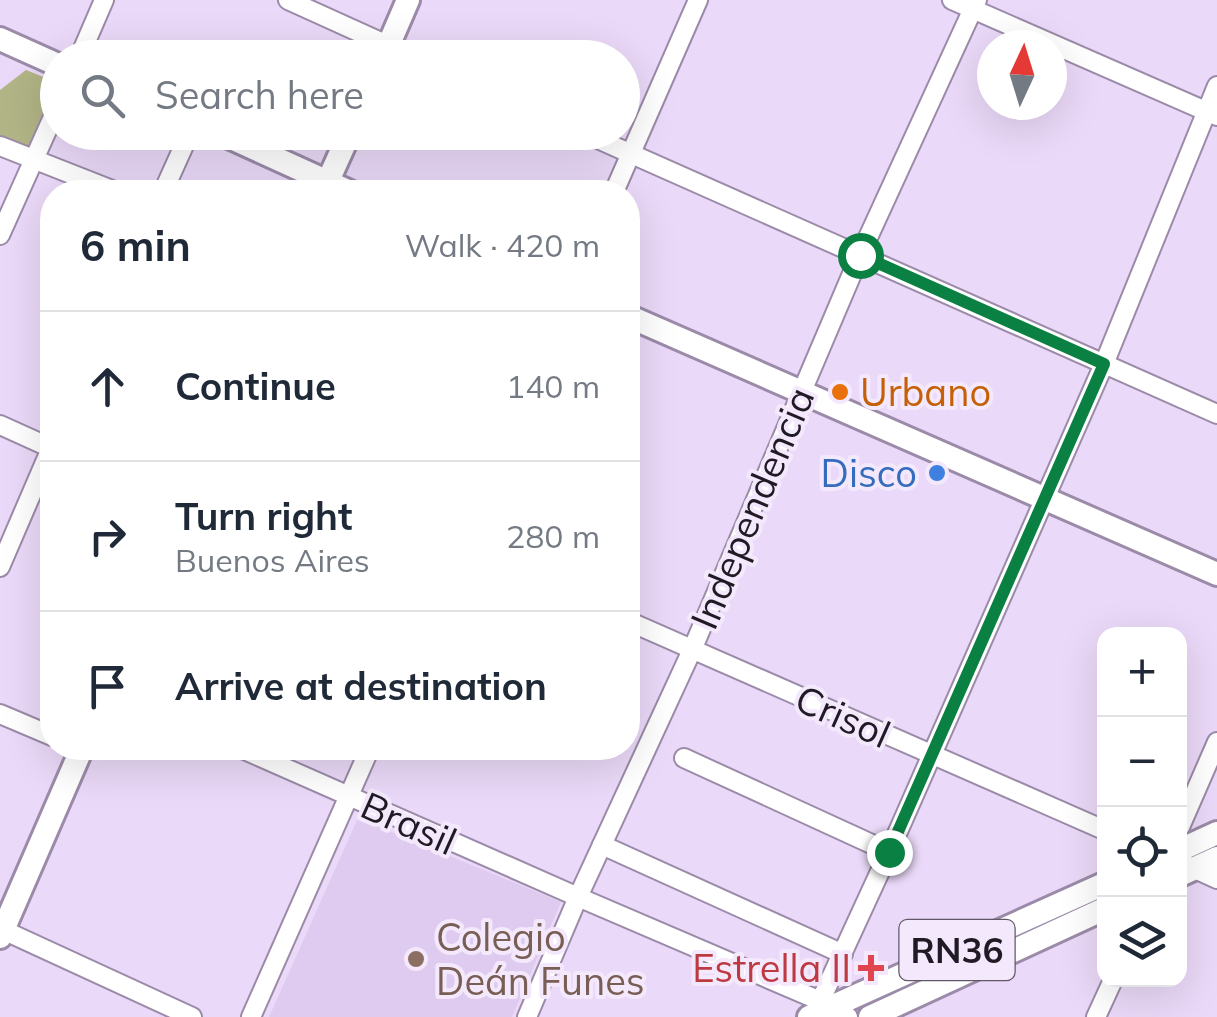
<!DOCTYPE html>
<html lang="en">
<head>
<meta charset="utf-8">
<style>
  body { margin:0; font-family:Mulish,sans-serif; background:#f2f2f3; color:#1f2937 }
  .controls { position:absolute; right:30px; bottom:30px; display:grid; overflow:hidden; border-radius:20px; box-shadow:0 10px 40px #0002 }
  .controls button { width:90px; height:90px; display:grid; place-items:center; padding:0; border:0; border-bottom:2px solid #e0e1e3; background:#fff; color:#1f2937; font:50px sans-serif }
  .compass { position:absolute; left:977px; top:30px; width:90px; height:90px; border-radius:50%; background:#fff; box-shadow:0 10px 40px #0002; rotate:4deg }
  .stop { position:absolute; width:30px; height:30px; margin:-22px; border:8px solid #0b8043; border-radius:50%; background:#fff }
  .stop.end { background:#0b8043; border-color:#fff; box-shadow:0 2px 10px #0008 }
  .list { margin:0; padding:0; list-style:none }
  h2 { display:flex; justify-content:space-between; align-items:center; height:130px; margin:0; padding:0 40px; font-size:42px }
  h2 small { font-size:32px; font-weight:400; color:#747a83 }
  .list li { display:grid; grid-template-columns:65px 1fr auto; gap:30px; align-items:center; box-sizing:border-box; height:150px; padding:0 40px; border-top:2px solid #e0e1e3 }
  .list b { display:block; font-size:38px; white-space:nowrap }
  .list p { margin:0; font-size:32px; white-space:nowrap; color:#747a83 }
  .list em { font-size:32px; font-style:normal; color:#747a83 }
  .icon { flex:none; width:55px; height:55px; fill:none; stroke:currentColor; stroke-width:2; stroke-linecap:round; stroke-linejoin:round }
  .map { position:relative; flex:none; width:1217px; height:1017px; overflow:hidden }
  .search { position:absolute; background:#fff; box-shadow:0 10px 40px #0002; left:40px; top:40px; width:600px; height:110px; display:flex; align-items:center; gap:25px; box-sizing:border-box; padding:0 35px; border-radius:55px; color:#747a83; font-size:38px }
  .panel { position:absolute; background:#fff; box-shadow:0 10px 40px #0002; left:40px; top:180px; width:600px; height:580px; border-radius:40px }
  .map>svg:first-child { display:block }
</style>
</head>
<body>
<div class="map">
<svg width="1217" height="1017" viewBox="0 0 1217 1017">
  <rect width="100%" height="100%" fill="#ead9f8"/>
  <path fill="#e0cbf0" d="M358 818 561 902 512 1017H269Z"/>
  <path fill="#b1b485" d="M26 70 56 82 27 151 0 139V90Z"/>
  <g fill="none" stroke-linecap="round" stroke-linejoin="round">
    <defs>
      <g id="minor">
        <path d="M288 0 416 58"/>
        <path d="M952 0 1217 116"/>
        <path d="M79 58 104 0"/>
        <path d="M582 132 1217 414"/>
        <path d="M0 146 117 192"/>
        <path d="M163 192 190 132"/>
        <path d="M614 192 698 0"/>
        <path d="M0 235 58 106"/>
        <path d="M0 425 51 448"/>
        <path d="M0 567 52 446"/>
        <path d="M628 621 1104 830"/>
        <path d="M0 714 52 736"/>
        <path d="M240 748 578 897 832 1006 848 1017"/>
        <path d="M684 758 889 852"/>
        <path d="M1180 827 1217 742"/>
        <path d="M602 845 843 954"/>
        <path d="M1180 862 1217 879"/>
        <path d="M3 930 192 1017"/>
        <path d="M251 1017 370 748"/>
        <path d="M527 1017 578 897 692 650 860 255 977 0"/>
        <path d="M813 1017 889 852 1104 364 1217 86"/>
        <path d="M1096 1017 1113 980"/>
      </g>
      <g id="major">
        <path d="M0 39 58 65"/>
        <path d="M383 58 408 0"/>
        <path d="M218 132 350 192"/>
        <path d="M323 192 350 132"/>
        <path d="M628 316 1217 574"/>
        <path d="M1180 850 1217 833"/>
        <path d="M1180 875 1217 858"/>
        <path d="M0 937 82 748"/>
        <path d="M809 1017 1104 884"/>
        <path d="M870 1017 1104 909"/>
      </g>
    </defs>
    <use href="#minor" stroke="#9b8ba8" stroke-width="22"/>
    <use href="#major" stroke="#9b8ba8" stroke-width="28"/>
    <use href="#minor" stroke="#fff" stroke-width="18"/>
    <use href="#major" stroke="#fff" stroke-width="22"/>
  </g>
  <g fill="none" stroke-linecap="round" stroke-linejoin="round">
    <path stroke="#0b8043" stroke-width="12" d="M860 255 1104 364 889 852"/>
  </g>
  <circle fill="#e8710a" stroke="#f4e9fc" stroke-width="4" cx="840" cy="392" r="10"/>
  <circle fill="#3f7fe0" stroke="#f4e9fc" stroke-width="4" cx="937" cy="473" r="10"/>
  <circle fill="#8d6e63" stroke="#f4e9fc" stroke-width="4" cx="416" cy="959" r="10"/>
  <path fill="#e0444e" stroke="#f4e9fc" stroke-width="4" d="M866 953h10v10h10v10h-10v10h-10v-10h-10v-10h10z"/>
  <g text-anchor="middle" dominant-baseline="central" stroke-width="8" stroke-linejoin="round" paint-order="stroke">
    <rect fill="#f4e9fc" stroke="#605866" stroke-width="2.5" x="899.5" y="920" width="115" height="60" rx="8"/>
    <g font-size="35" font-weight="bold" fill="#201a25">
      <text x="957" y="950">RN36</text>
    </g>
    <g font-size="38" fill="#c56008" stroke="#f4e9fc" text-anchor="start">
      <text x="860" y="392">Urbano</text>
    </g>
    <g font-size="38" fill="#366cbe" stroke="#f4e9fc" text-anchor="end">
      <text x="917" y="473">Disco</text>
    </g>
    <g font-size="38" fill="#201a25" stroke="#f4e9fc">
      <text transform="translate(752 508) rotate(-67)">Independencia</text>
      <text transform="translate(843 716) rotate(24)">Crisol</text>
      <text transform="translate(409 823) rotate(24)">Brasil</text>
    </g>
    <g font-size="38" fill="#785e54" stroke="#f4e9fc" text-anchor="start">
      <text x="436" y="937">Colegio<tspan x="436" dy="44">Deán Funes</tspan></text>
    </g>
    <g font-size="38" fill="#be3a42" stroke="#f4e9fc" text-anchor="end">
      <text x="851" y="968">Estrella II</text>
    </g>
  </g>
</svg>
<div class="controls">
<button>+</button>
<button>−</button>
<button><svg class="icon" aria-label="locate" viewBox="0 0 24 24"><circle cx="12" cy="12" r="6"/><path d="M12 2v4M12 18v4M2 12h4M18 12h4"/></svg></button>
<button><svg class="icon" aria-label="layers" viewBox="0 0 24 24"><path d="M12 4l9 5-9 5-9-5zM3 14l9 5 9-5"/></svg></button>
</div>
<svg class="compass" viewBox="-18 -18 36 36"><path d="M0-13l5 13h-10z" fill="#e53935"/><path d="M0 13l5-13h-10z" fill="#747a83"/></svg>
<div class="stop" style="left:860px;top:255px"></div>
<div class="stop end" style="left:889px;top:852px"></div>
<div class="search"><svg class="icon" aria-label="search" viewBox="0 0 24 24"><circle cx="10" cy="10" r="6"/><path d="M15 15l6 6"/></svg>Search here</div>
<section class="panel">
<h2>6 min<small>Walk · 420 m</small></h2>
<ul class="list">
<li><svg class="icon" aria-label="ahead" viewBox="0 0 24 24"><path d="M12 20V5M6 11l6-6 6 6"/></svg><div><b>Continue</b></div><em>140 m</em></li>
<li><svg class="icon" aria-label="right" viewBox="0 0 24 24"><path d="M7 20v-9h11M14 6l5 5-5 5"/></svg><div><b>Turn right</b><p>Buenos Aires</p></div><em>280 m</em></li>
<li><svg class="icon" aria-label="arrive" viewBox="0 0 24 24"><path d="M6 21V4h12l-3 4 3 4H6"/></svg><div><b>Arrive at destination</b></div></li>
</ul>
</section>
</div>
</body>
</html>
